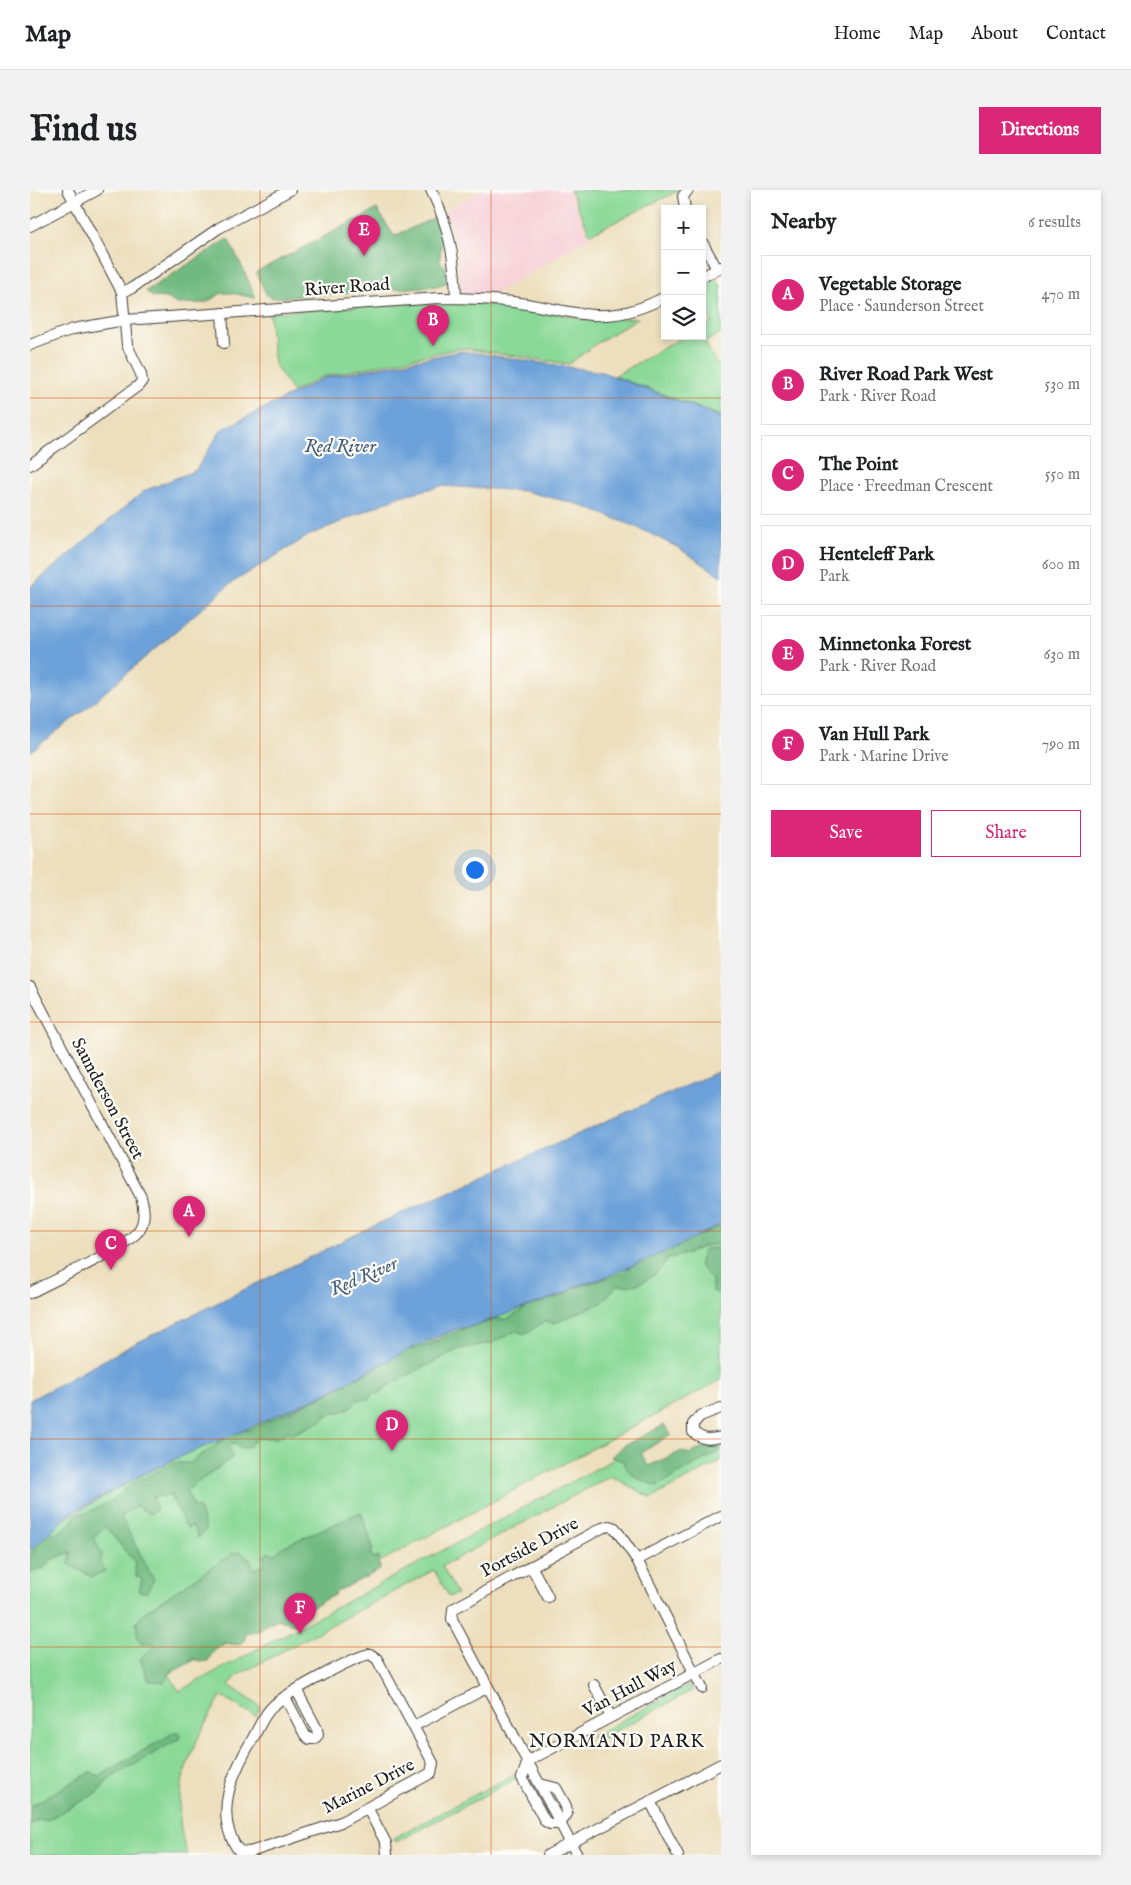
<!DOCTYPE html>
<html lang="en">
<head>
<meta charset="utf-8">
<style>
  body { margin:0; font-family:"IM FELL English",serif; background:#f2f2f2; color:#202124 }
  .controls { position:absolute; right:15px; top:15px; display:grid; overflow:hidden; border-radius:0px; box-shadow:0 2px 8px #0003 }
  .controls button { width:45px; height:45px; display:grid; place-items:center; padding:0; border:0; border-bottom:1px solid #e0e0e0; background:#fff; color:#202124; font:25px sans-serif }
  .you { position:absolute; left:444px; top:679px; width:18px; height:18px; margin:-12px; border:4px solid #fff; border-radius:50%; background:#1a73e8; box-shadow:0 0 0 8px #1a73e833 }
  .badge { display:grid; place-items:center; width:32px; height:32px; border-radius:50%; background:#db2777; color:#fff; font-size:16px; font-weight:700 }
  .pin { position:absolute; translate:-50% -41px; filter:drop-shadow(0 1px 2px #0008) }
  .pin::after { content:''; position:absolute; top:26px; width:18px; height:15px; background:inherit; clip-path:polygon(0 0,100% 0,50% 100%) }
  .list { margin:0; padding:0; list-style:none }
  h2 { display:flex; justify-content:space-between; align-items:center; height:65px; margin:0; padding:0 20px; font-size:21px }
  h2 small { font-size:16px; font-weight:400; color:#757577 }
  .list li { display:grid; grid-template-columns:32px 1fr auto; gap:15px; align-items:center; box-sizing:border-box; height:80px; margin:0 10px 10px; padding:0 10px; border:1px solid #e0e0e0; border-radius:0px }
  .list b { display:block; font-size:19px; white-space:nowrap }
  .list p { margin:0; font-size:16px; white-space:nowrap; color:#757577 }
  .list em { font-size:16px; font-style:normal; color:#757577 }
  .actions { display:flex; gap:10px; padding:15px 20px }
  .actions a { flex:1; padding:11px 0; border:1px solid #db2777; border-radius:0px; text-align:center; font-size:18px; color:#db2777 }
  .actions .main { background:#db2777; color:#fff }
  .icon { flex:none; width:28px; height:28px; fill:none; stroke:currentColor; stroke-width:2; stroke-linecap:round; stroke-linejoin:round }
  .map { position:relative; flex:none; width:691px; height:1665px; overflow:hidden; border-radius:0px }
  header { display:flex; align-items:center; gap:30px; box-sizing:border-box; height:70px; padding:0 25px; background:#fff; border-bottom:1px solid #e0e0e0 }
  header strong { font-size:24px }
  nav { display:flex; gap:28px; margin-inline-start:auto; font-size:18px }
  .intro { display:flex; align-items:center; justify-content:space-between; box-sizing:border-box; height:120px; padding:0 30px }
  h1 { margin:0; font-size:35px }
  .button { padding:12px 22px; border-radius:0px; background:#db2777; color:#fff; font-size:18px; font-weight:700 }
  main { display:flex; gap:30px; padding:0 30px }
  aside { flex:1; background:#fff; border-radius:0px; box-shadow:0 2px 8px #0003 }
  .map>svg:first-child { display:block }
</style>
</head>
<body>
<header>
<strong>Map</strong>
<nav><a>Home</a><a>Map</a><a>About</a><a>Contact</a></nav>
</header>
<div class="intro"><h1>Find us</h1><a class="button">Directions</a></div>
<main>
<div class="map">
<svg width="691" height="1665" viewBox="0 0 691 1665">
  <rect width="100%" height="100%" fill="#fdfcf7"/>
  <filter id="ink" filterUnits="userSpaceOnUse"><feTurbulence type="fractalNoise" baseFrequency=".02" numOctaves="2"/><feDisplacementMap in="SourceGraphic" scale="10" xChannelSelector="R" yChannelSelector="G"/><feConvolveMatrix kernelMatrix="1 2 1 2 8 2 1 2 1" color-interpolation-filters="sRGB"/></filter>
  <filter id="wash" filterUnits="userSpaceOnUse"><feTurbulence type="fractalNoise" baseFrequency=".0096" numOctaves="4" result="noise"/><feDisplacementMap in="SourceGraphic" scale="20" xChannelSelector="R" yChannelSelector="G"/><feGaussianBlur stdDeviation="1.12" result="paint"/><feColorMatrix in="noise" values="0 0 0 0 0 0 0 0 0 0 0 0 0 0 0 0 0 1.4 0 .05"/><feComposite in="paint" operator="in"/></filter>
  <g filter="url(#wash)">
    <rect width="100%" height="100%" fill="#eddfbd"/>
    <path fill="#f6cfd7" d="M452 0H539L559 48 462 105 431 104 428 54 414 21Z"/>
    <g fill="#8bd998" stroke="#547a5a">
      <path d="M540 0H650L560 44Z"/>
      <path d="M684 88 691 95V143L675 152 687 175 691 177V226L584 186 655 146H672V137L682 132 672 112V95Z"/>
      <path d="M409 111 487 116 553 129 608 128 567 153 539 174 431 158 292 187 263 202 244 174 239 123Z"/>
      <path d="M691 1034V1190L139 1484 149 1501 603 1259 622 1294 691 1257V1271L621 1308 581 1286 412 1376 427 1404 419 1407 404 1380 208 1485 199 1495 231 1517 226 1526 191 1506C160 1560 137 1602 157 1665H0V1353L15 1340 105 1289 147 1268 219 1238 294 1204 386 1156 404 1151 430 1137H440L461 1129 524 1107 542 1097 571 1089Z"/>
      <path d="M662 1495 663 1500 573 1548 561 1547 656 1496Z"/>
      <path d="M484 1584 485 1589 480 1592 366 1652 363 1648Z"/>
    </g>
    <g fill="#70b980" stroke="#466a4e">
      <path d="M347 19 364 46 406 27 414 49 411 54 410 71 416 78 418 92 408 96 243 108 236 104 226 82Z"/>
      <path d="M198 49C208 68 217 86 225 106L224 108 202 103H192L175 113 147 114 137 108 123 107 116 101Z"/>
      <path d="M691 1036V1054C670 1053 658 1067 638 1068 631 1084 606 1100 588 1095L571 1113 525 1133 515 1131 495 1144 486 1141 462 1153 429 1159 359 1195 349 1204 343 1203 339 1209 328 1210 319 1219 298 1225 291 1231 263 1244 257 1241 249 1248H227L219 1257 212 1258 205 1254 198 1256 203 1267 156 1301 164 1317 169 1318 176 1340 168 1348 163 1336 157 1338 140 1305 123 1307 127 1319 120 1324 106 1316 91 1327 124 1390 116 1403 109 1401 112 1389 106 1386 104 1370C92 1360 86 1347 75 1337L63 1347 72 1363 71 1371 75 1381 62 1387 39 1374 41 1362 21 1370 13 1379 0 1382V1366L17 1341 27 1344 41 1333 47 1324 59 1322 81 1311 100 1295 143 1273H160L206 1241 220 1240 297 1204 378 1160 400 1155 435 1138 467 1129H478L497 1117 537 1104 544 1098 594 1083 600 1077Z"/>
      <path d="M685 1058 691 1061V1104L682 1101V1090L669 1075 674 1059Z"/>
      <path d="M634 1235 641 1244 611 1263 618 1276 652 1261 660 1264 680 1254 686 1246 691 1260 627 1296C613 1292 597 1285 593 1271L581 1267 591 1257Z"/>
      <path d="M331 1322 343 1357 341 1365 345 1369 349 1367 350 1380 306 1402 304 1405 279 1418 272 1431 265 1435 247 1429 234 1436 230 1441 216 1444 214 1451 208 1455 194 1453 182 1463 178 1471 170 1472 165 1468 142 1480 134 1492 119 1491 110 1469 126 1453H111L108 1448 106 1433 113 1423 202 1364 210 1362 221 1371 223 1379 235 1375 234 1366 239 1362 245 1364 252 1357Z"/>
      <path d="M147 1541 150 1543 149 1549 80 1588 67 1603 17 1630H8L0 1635V1616L61 1582 69 1586Z"/>
    </g>
    <g fill="#6ca1d9" stroke="#445e7a">
      <path d="M432 161 572 182 691 227V386L647 357 604 336 547 314 494 301 412 296 370 306 278 346 200 394 53 521 0 562V397L114 301 166 280 191 240 294 188Z"/>
      <path d="M691 880V1034L649 1056 571 1089 542 1097 539 1102 440 1137C422 1137 404 1151 386 1156L294 1204 219 1238 147 1268 106 1288 38 1325 0 1361V1210L104 1154 343 1036Z"/>
    </g>
  </g>
  <g filter="url(#ink)">
    <g fill="none" stroke-linecap="round" stroke-linejoin="round">
      <defs>
        <g id="minor">
          <path d="M401 0C419 35 425 69 426 108"/>
          <path d="M655 19 653 6 658 0"/>
          <path d="M0 36 67 0"/>
          <path d="M672 52 687 79"/>
          <path d="M672 87 691 77"/>
          <path d="M92 102 102 98 189 38 260 0"/>
          <path d="M192 123 194 153"/>
          <path d="M0 155 43 139 95 130 409 108C437 108 463 109 490 113 550 122 576 138 635 107"/>
          <path d="M0 275 108 196 112 191 111 184 97 155 92 102 38 0"/>
          <path d="M0 797 111 1007C114 1018 116 1030 109 1040 98 1057 22 1091 0 1103"/>
          <path d="M691 1218 670 1226 663 1234V1242C673 1250 679 1250 691 1247"/>
          <path d="M607 1370 691 1326"/>
          <path d="M501 1376 518 1407"/>
          <path d="M340 1464 347 1469 403 1573 401 1583 311 1632 220 1662 209 1661C182 1624 203 1582 223 1548 229 1537 234 1524 243 1516 253 1505 325 1466 340 1464Z"/>
          <path d="M564 1495 581 1527"/>
          <path d="M255 1507 275 1545 279 1549H284L288 1545 287 1539 267 1501"/>
          <path d="M384 1536 458 1497"/>
          <path d="M498 1571 691 1469"/>
          <path d="M498 1571 492 1588 515 1631 520 1634H530L537 1624 536 1616 526 1598 510 1594"/>
          <path d="M620 1611 648 1665"/>
          <path d="M338 1619 356 1653 357 1665"/>
          <path d="M518 1665 691 1574"/>
          <path d="M547 1665 422 1429 423 1419 572 1338 579 1336 585 1338 607 1370 672 1498"/>
        </g>
      </defs>
      <use href="#minor" stroke="#3b3934" stroke-width="12"/>
      <use href="#minor" stroke="#fff" stroke-width="10"/>
    </g>
  </g>
  <path fill="none" stroke="#d4530e" stroke-width="1" stroke-opacity="0.55" d="M230 0V1665M461 0V1665M0 208H691M0 416H691M0 624H691M0 832H691M0 1041H691M0 1249H691M0 1457H691"/>
  <g text-anchor="middle" dominant-baseline="central" stroke-width="4.5" stroke-linejoin="round" paint-order="stroke">
    <g font-size="18" fill="#1c1c1c" stroke="#fdfcf7">
      <text transform="translate(317 98) rotate(-4)">River Road</text>
      <text transform="translate(77 909) rotate(62)">Saunderson Street</text>
      <text transform="translate(500 1358) rotate(-28)">Portside Drive</text>
      <text transform="translate(600 1499) rotate(-28)">Van Hull Way</text>
      <text transform="translate(339 1597) rotate(-27)">Marine Drive</text>
    </g>
    <g font-size="19" font-style="italic" fill="#445e7a" stroke="#fdfcf7">
      <text x="310" y="257">Red River</text>
      <text transform="translate(334 1087) rotate(-23)">Red River</text>
    </g>
    <g font-size="19" letter-spacing="1" fill="#1c1c1c" stroke="#fdfcf7">
      <text x="587" y="1552">NORMAND PARK</text>
    </g>
  </g>
</svg>
<div class="controls">
<button>+</button>
<button>−</button>
<button><svg class="icon" aria-label="layers" viewBox="0 0 24 24"><path d="M12 4l9 5-9 5-9-5zM3 14l9 5 9-5"/></svg></button>
</div>
<div class="you"></div>
<div class="pin badge" style="left:159px;top:1047px">A</div>
<div class="pin badge" style="left:403px;top:156px">B</div>
<div class="pin badge" style="left:81px;top:1080px">C</div>
<div class="pin badge" style="left:362px;top:1261px">D</div>
<div class="pin badge" style="left:334px;top:66px">E</div>
<div class="pin badge" style="left:270px;top:1444px">F</div>
</div>
<aside>
<h2>Nearby<small>6 results</small></h2>
<ul class="list">
<li><span class="badge">A</span><div><b>Vegetable Storage</b><p>Place · Saunderson Street</p></div><em>470 m</em></li>
<li><span class="badge">B</span><div><b>River Road Park West</b><p>Park · River Road</p></div><em>530 m</em></li>
<li><span class="badge">C</span><div><b>The Point</b><p>Place · Freedman Crescent</p></div><em>550 m</em></li>
<li><span class="badge">D</span><div><b>Henteleff Park</b><p>Park</p></div><em>600 m</em></li>
<li><span class="badge">E</span><div><b>Minnetonka Forest</b><p>Park · River Road</p></div><em>630 m</em></li>
<li><span class="badge">F</span><div><b>Van Hull Park</b><p>Park · Marine Drive</p></div><em>790 m</em></li>
</ul>
<div class="actions"><a class="main">Save</a><a>Share</a></div>
</aside>
</main>
</body>
</html>
